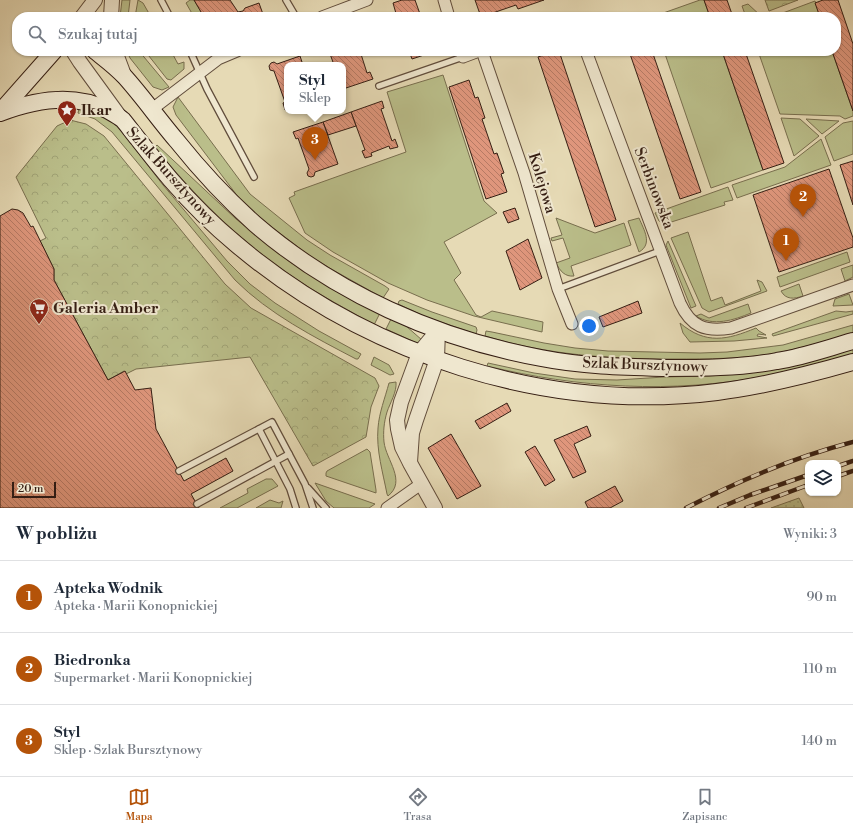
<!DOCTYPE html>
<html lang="pl">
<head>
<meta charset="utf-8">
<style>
  body { margin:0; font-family:"Libre Bodoni",serif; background:#f2f2f3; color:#1f2937 }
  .controls { position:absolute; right:12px; bottom:12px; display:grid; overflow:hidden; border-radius:8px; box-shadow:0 1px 3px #0004 }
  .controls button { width:36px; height:36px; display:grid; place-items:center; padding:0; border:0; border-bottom:1px solid #e0e1e3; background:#fff; color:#1f2937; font:20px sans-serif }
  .scale { position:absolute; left:12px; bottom:10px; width:44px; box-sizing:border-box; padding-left:4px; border:2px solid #351e13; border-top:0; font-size:11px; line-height:14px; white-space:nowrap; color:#351e13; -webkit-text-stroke:3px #efe7cf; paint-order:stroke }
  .you { position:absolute; left:589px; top:326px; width:14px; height:14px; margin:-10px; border:3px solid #fff; border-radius:50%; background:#1a73e8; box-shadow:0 0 0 6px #1a73e833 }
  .badge { display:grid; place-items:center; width:26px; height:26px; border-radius:50%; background:#b45309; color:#fff; font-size:13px; font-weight:700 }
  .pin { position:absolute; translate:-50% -33px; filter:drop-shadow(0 1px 2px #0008) }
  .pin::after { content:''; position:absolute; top:21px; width:14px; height:12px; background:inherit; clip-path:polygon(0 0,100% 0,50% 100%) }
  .popup { position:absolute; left:284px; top:62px; width:62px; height:52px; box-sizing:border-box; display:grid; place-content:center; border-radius:8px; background:#fff; filter:drop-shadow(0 1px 3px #0005); font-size:13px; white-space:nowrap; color:#747a83 }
  .popup b { font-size:15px; color:#1f2937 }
  .popup::after { content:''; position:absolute; left:50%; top:100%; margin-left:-8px; border:8px solid transparent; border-top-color:#fff }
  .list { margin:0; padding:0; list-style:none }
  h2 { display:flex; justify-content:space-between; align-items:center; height:52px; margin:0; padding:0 16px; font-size:17px }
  h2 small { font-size:13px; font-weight:400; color:#747a83 }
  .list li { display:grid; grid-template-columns:26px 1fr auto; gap:12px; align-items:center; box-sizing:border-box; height:72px; padding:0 16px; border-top:1px solid #e0e1e3 }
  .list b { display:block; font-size:15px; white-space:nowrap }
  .list p { margin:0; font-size:13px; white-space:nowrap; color:#747a83 }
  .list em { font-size:13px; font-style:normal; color:#747a83 }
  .icon { flex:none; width:22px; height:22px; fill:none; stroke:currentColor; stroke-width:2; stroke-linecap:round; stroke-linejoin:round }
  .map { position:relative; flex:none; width:853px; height:508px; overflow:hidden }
  .search { position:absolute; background:#fff; box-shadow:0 1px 3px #0004; left:12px; right:12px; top:12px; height:44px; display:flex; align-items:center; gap:10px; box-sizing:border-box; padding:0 14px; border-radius:16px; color:#747a83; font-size:15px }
  .sheet { height:268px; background:#fff }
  nav { display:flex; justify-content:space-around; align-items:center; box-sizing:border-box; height:56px; border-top:1px solid #e0e1e3; background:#fff; font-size:11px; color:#747a83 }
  nav a { display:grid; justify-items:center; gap:2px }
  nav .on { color:#b45309 }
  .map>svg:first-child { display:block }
</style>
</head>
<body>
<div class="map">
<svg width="853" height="508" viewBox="0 0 853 508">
  <defs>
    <pattern id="park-crowns" width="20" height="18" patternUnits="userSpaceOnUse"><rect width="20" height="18" fill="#babe8a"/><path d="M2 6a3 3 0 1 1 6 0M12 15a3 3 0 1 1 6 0" fill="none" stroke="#a0a376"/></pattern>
    <pattern id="garden-dots" width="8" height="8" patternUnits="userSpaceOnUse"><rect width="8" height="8" fill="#babe8a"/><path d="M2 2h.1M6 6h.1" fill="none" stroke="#a0a376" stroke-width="1.8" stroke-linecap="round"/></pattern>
    <pattern id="building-back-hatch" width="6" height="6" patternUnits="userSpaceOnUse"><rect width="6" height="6" fill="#df967c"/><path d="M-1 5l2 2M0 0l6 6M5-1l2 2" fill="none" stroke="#b67a64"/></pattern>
  </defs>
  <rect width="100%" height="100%" fill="#e6dab5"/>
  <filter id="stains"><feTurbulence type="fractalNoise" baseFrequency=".005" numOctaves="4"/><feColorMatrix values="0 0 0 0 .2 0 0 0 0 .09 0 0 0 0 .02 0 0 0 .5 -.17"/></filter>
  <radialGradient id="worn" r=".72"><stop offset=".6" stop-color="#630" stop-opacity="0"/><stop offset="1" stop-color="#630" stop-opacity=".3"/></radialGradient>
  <g fill="#babe8a" stroke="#786e4e">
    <path d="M122 0H130L128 17H120Z"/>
    <path d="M138 0 143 3 151 17H135Z"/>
    <path d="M190 0H194L204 17H194L186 3Z"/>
    <path d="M700 0H704L710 17H652Z"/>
    <path d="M815 1 820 17H772Z"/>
    <path d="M748 4 762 17H746L742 6Z"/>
    <path d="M127 51H139L169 87 162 90 153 87 130 58Z"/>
    <path d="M145 51H171L178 64 184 62V69L171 80 167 79Z"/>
    <path d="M664 51H722L763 170 711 188Z"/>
    <path d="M758 51H832L853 111V116L845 119 840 116 780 114Z"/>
    <path d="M443 75 484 201 497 213 444 242 461 273 454 280 476 315 481 317 492 311 543 322 542 332 474 316 427 300 388 283 333 252 305 233 289 198 295 195 294 192 406 152 387 92Z"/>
    <path d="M178 97 250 194 307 240 330 255 385 286 389 289 383 298 333 270 311 257 269 225 242 202 176 115 173 107Z"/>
    <path d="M80 105 111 121 119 128 163 185 227 261 250 284 275 303 319 331 361 354 358 359H356C314 337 269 314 235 280L112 132 95 119 78 113Z"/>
    <path d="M781 118 800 119 819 136 794 156Z"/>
    <path d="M806 119 839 121 822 134Z"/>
    <path d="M853 121V154L834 161 825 137 843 123Z"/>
    <path d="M821 139 831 165 737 198 732 185 785 167Z"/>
    <path d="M157 145 236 219 290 262 339 293 380 313 374 325C347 309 319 295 293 277 240 242 196 197 156 149L155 147Z"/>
    <path d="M728 187 733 200 724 202 725 205 665 224 659 221 655 213Z"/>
    <path d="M556 218 595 233 624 223 631 245 571 266 574 276C565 277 560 271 556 263L570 258 563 238 552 241 551 238 562 235Z"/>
    <path d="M639 218C644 230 653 244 639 252L628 221Z"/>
    <path d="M688 232 711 301 722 297 725 305 761 291 757 280 762 282 767 291 709 312 702 308 671 238Z"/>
    <path d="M668 241 696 306 691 308 666 245Z"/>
    <path d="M847 252 850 262 780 287 777 277Z"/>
    <path d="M853 265V277L845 281 841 269Z"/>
    <path d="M799 284 803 296C794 299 786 300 781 291Z"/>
    <path d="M849 294 853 305 833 306 835 299Z"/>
    <path d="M402 300 432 312 476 327 477 330 476 334 426 317 398 304 399 301Z"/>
    <path d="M748 304 751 313C734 320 713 327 696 316L701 314 709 318Z"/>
    <path d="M836 311 846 312 853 311V314L773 336 772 334Z"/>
    <path d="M391 319 406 326 422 340 419 344 386 329Z"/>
    <path d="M680 323C706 345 727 340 756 328L759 331 766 335 758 334 757 336 767 338 734 341 690 342 683 333Z"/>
    <path d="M853 325V333C828 340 803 348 777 353 743 359 708 359 674 359 608 359 548 355 485 336L486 331 492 332 544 343 575 348 608 351 700 353 727 352 783 345Z"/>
    <path d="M853 349V354C824 362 794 370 765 376 672 394 578 388 487 366L488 363 534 373 575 379 617 380 664 377 709 376 750 373 803 364Z"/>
    <path d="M374 357 389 365 394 374 390 375 371 365Z"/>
    <path d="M396 382C397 392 390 403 387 412 384 422 383 432 384 442 386 460 407 481 388 496L387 494C383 473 376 450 378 428 379 413 385 398 389 383Z"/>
    <path d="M367 449 370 452 376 490V493L326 476V473L327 471Z"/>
    <path d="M266 479H272L278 486 237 508H220L248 493 247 489Z"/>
    <path d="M315 483 375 504 369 508H334L326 501Z"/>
    <path d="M270 500 279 503 283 501 281 508H256Z"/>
  </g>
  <g fill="url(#park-crowns)" stroke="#786e4e">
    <path d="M765 0H798L769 11Z"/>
    <path d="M70 120 86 124 104 136 225 284 251 308 375 378 379 386 371 407 366 437 313 466 250 357 136 369 126 374 124 371 108 380 54 280V269L40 241 46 238 16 177 57 126Z"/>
  </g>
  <path fill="url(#garden-dots)" stroke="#786e4e" d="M799 498 804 508H771Z"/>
  <g fill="url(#building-back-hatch)" stroke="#351e13">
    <path d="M194 0H230L238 12 243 11 245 8 259 3 264 17H204Z"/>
    <path d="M402 0H415L420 14 422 13 423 17H397L393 3Z"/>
    <path d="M475 0H544L518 9 516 5 481 17Z"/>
    <path d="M704 0H727L733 17H710Z"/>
    <path d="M823 0H838L853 44V111L832 51H836V17H820L815 3Z"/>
    <path d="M326 51H360L367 73 370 72 373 79 343 89V65H334L329 51Z"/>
    <path d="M409 51H432L433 52 412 59Z"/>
    <path d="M555 51H559L616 220 595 227 538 57Z"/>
    <path d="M629 51H652L701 192 680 199Z"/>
    <path d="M722 51H745L784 163 763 170Z"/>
    <path d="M300 56 303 65H287V109L285 110 283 103 285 102 274 71 270 70 269 66 271 63 274 62 277 64Z"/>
    <path d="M469 80 475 98 478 97 485 118 482 119 494 154 497 153 504 173 501 174 507 192 486 199 449 87Z"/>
    <path d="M382 101 384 108 381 109 392 141 395 139 398 147 390 149 389 146 371 153 372 156 365 158 362 151 365 150 351 112Z"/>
    <path d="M351 112 356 126 328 135 323 122Z"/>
    <path d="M323 122 338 164 315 172 314 176 311 177 308 176 307 173 309 169 298 138 296 139 293 132Z"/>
    <path d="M853 161V205L840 165Z"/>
    <path d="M829 169 853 238V247L779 272 753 195Z"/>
    <path d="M515 208 519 219 508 223 503 212Z"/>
    <path d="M12 209 18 210 23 213 31 227 33 226 54 269V280L108 380 125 371 135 390 151 388 156 429 184 481 226 458 233 471 191 494 199 508H0V216Z"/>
    <path d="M528 239 542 278 520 290 506 251Z"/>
    <path d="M638 301 642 313 603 327 599 317Z"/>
    <path d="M507 403 511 411 480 429 475 421Z"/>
    <path d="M587 426 591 436 574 444 586 472 573 478 554 440Z"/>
    <path d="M451 434 481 486 457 499 428 448Z"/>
    <path d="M535 446 555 480 545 486 525 452Z"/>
    <path d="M615 486 623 501 610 508H588L585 502Z"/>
  </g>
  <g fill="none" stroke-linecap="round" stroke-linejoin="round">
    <defs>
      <g id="service">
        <path d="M161 0 170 17"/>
        <path d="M286 0 296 17"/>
        <path d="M190 51 207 89 254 177"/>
        <path d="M379 86 463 57"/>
        <path d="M558 289 660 251"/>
        <path d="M259 429 290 489 296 508"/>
        <path d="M179 471 272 422 305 484 313 508"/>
        <path d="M308 488 326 508"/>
        <path d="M197 504 289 454"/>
      </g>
      <g id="minor">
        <path d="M444 0 449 17"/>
        <path d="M322 17 367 0"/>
        <path d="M461 51 463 57 479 51"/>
        <path d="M482 51 524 173 558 289 572 324"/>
        <path d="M586 51 680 303C691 327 705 332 731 328L853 285"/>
        <path d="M151 110 218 59 237 51"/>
        <path d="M387 508 421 484"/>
      </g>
      <g id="tertiary">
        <path d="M82 17 95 0"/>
        <path d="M111 17 112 0"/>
        <path d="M73 51 80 62 120 117"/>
        <path d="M115 51 124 75"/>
        <path d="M410 462 412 433 416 420 437 359 438 330"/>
        <path d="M435 508 410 463 402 447 398 429 397 420 401 402 419 353 438 330"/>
      </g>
      <g id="secondary">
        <path d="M95 51C105 59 116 67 125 77 143 97 159 120 177 141 201 171 227 199 255 224 335 293 437 339 541 358 581 366 623 367 663 368 701 368 739 368 777 361 803 357 828 348 853 341"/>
        <path d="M1 111 54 51"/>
        <path d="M0 113C34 100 73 92 107 110 112 113 118 116 123 120 128 126 133 133 138 139 149 153 160 167 171 180 191 203 213 225 236 244 367 355 546 413 717 392 764 386 808 375 853 362"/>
      </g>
    </defs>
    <use href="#service" stroke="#614d3c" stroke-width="8"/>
    <use href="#minor" stroke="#614d3c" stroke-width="13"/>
    <use href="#tertiary" stroke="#614d3c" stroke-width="16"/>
    <use href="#secondary" stroke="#351e13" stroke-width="18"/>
    <use href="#service" stroke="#efe7cf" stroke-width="5.5"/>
    <use href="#minor" stroke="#efe7cf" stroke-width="11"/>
    <use href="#tertiary" stroke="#efe7cf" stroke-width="14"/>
    <use href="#secondary" stroke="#efe7cf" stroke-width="16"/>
    <defs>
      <g id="rail">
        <path d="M838 466 853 461"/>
        <path d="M838 476 853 471"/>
        <path d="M686 508C740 480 795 457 853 442"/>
        <path d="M719 508 750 495 808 475"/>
        <path d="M746 508 808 485"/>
      </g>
    </defs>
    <use href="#rail" stroke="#351e13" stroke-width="4.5"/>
    <use href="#rail" stroke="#efe7cf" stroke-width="3" stroke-dasharray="9" stroke-linecap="butt"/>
  </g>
  <defs>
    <symbol id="sight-pin" viewBox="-11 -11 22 30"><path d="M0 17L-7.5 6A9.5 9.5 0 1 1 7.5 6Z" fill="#8f2418" stroke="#efe7cf"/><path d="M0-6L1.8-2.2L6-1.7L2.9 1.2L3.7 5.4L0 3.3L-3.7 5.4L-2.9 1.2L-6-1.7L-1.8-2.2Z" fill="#fff"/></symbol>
    <symbol id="supermarket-pin" viewBox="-11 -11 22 30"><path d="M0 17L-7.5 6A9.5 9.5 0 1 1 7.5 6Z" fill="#8f2418" stroke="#efe7cf"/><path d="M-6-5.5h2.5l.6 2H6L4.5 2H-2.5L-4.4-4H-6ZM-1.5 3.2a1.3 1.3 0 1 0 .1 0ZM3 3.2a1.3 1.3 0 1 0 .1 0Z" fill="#fff"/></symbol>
  </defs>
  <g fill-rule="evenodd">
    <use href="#sight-pin" x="56" y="99" width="22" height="30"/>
    <use href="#supermarket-pin" x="28" y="297" width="22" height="30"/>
  </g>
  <g text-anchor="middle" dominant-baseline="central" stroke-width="4" stroke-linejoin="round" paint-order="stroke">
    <g font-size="15" font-weight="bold" fill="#351e13" stroke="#efe7cf" text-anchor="start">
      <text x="81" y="110">Ikar</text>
      <text x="53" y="308">Galeria Amber</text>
    </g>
    <g font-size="15" fill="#351e13" stroke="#efe7cf">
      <text transform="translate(171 176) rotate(48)">Szlak Bursztynowy</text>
      <text transform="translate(542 183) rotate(73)">Kolejowa</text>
      <text transform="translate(654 188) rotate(69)">Serbinowska</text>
      <text transform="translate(645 365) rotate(2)">Szlak Bursztynowy</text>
    </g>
  </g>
  <rect width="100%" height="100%" filter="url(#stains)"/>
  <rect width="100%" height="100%" fill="url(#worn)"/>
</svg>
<div class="controls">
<button><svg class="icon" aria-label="layers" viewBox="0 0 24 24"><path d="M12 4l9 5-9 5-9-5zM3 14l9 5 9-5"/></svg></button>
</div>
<div class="scale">20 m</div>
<div class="you"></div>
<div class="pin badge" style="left:786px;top:261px">1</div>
<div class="pin badge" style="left:803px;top:217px">2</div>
<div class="pin badge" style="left:315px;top:160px">3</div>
<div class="popup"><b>Styl</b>Sklep</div>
<div class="search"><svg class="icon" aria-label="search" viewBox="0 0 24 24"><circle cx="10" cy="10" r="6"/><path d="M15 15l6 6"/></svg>Szukaj tutaj</div>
</div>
<section class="sheet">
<h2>W pobliżu<small>Wyniki: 3</small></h2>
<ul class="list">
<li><span class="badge">1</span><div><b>Apteka Wodnik</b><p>Apteka · Marii Konopnickiej</p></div><em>90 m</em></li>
<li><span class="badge">2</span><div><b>Biedronka</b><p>Supermarket · Marii Konopnickiej</p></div><em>110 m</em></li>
<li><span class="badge">3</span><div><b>Styl</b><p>Sklep · Szlak Bursztynowy</p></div><em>140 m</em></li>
</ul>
</section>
<nav>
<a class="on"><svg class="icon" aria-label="map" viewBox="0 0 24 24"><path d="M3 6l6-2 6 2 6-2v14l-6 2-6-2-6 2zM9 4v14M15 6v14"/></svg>Mapa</a>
<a><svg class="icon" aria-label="directions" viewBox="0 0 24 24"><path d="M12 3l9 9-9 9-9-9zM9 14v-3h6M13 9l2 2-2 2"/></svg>Trasa</a>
<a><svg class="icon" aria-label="saved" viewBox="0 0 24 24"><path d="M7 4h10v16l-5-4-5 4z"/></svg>Zapisane</a>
</nav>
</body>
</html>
